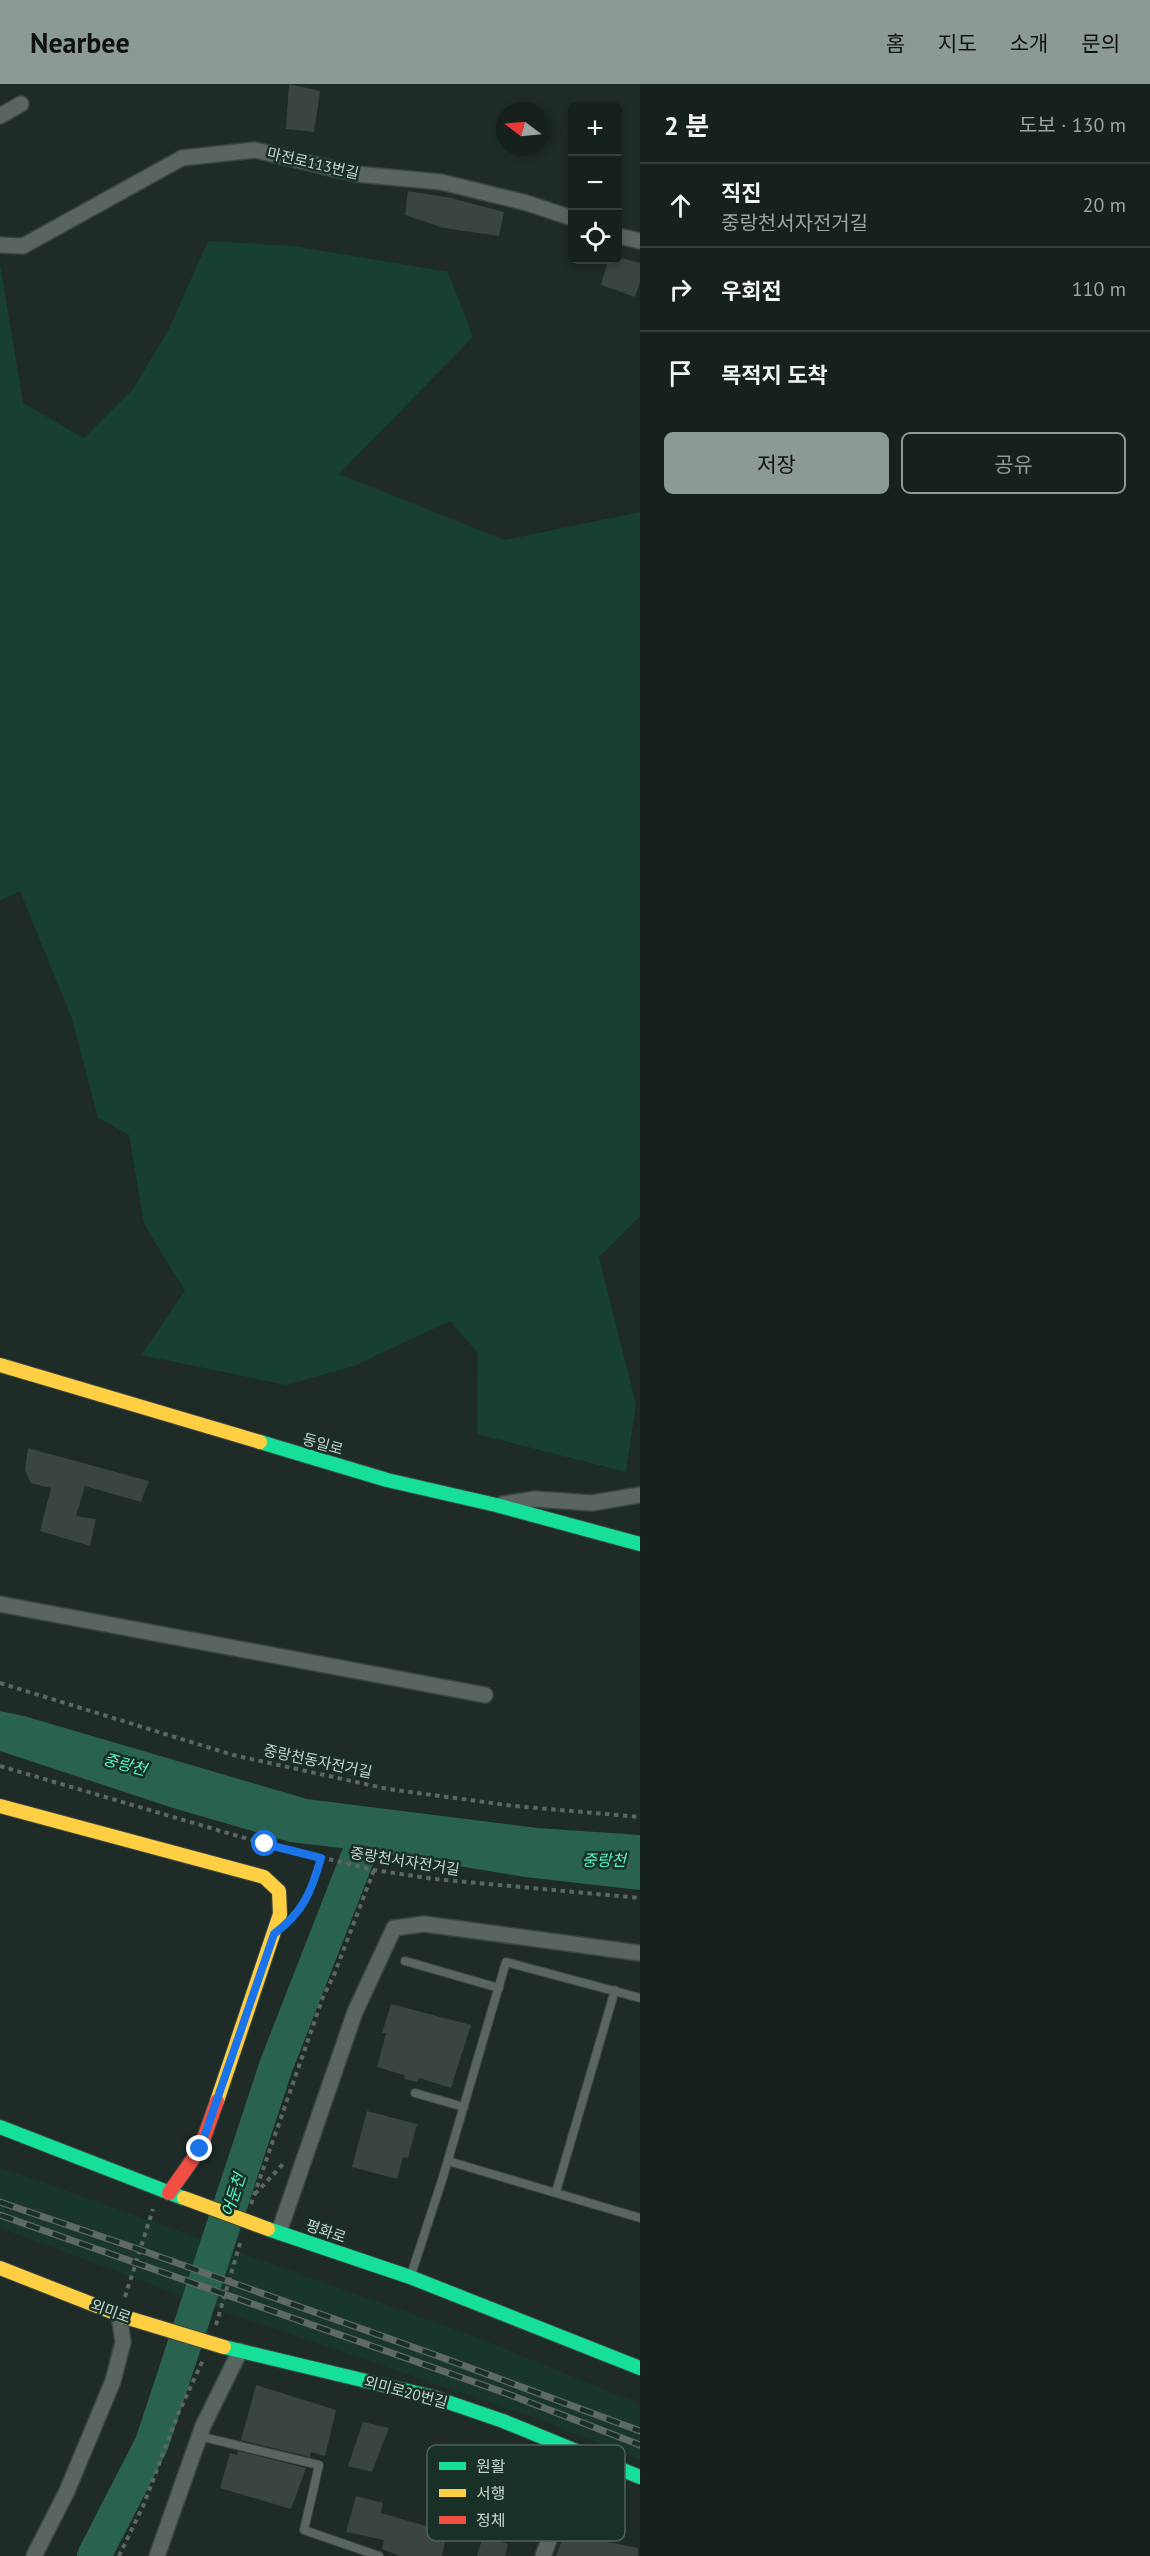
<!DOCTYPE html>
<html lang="ko">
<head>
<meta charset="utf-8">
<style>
  body { margin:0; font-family:"PT Sans","Noto Sans KR",sans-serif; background:#1f2825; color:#f1f3f6 }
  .controls { position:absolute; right:18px; top:18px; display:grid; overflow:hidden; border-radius:9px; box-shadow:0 3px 9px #0003 }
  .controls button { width:54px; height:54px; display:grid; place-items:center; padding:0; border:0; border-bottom:2px solid #353e3b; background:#16201c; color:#f1f3f6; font:30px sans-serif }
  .compass { position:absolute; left:496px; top:18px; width:54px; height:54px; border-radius:50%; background:#16201c; box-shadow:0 3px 9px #0003; rotate:286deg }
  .stop { position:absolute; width:18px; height:18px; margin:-14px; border:4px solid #1a73e8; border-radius:50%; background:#fff }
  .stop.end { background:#1a73e8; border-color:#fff; box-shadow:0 2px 6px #0008 }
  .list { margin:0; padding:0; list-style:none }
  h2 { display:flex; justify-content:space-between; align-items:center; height:78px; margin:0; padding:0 24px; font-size:26px }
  h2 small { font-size:20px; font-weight:400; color:#9ea3a3 }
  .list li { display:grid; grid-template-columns:39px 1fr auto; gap:18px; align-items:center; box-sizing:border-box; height:84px; padding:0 24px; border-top:2px solid #353e3b }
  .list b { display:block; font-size:22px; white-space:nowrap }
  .list p { margin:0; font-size:20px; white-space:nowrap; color:#9ea3a3 }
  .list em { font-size:20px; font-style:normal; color:#9ea3a3 }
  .actions { display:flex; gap:12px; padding:18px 24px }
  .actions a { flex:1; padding:14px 0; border:2px solid #8c9a94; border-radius:9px; text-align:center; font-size:21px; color:#8c9a94 }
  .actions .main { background:#8c9a94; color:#111 }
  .icon { flex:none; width:33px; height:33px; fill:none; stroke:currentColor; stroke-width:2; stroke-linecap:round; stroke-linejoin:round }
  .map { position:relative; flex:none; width:640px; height:2472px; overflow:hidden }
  header { display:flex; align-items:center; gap:36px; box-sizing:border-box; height:84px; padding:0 30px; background:#8c9a94; color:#111 }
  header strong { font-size:28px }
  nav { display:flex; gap:33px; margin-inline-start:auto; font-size:21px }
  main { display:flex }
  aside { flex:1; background:#16201c }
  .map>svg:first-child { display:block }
</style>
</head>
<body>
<header>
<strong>Nearbee</strong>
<nav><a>홈</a><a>지도</a><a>소개</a><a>문의</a></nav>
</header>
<main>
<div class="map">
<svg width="640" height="2472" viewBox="0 0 640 2472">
  <rect width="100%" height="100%" fill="#1e2b26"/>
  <path fill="#19362c" d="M0 2083 471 2251 640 2320V2376L532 2333 234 2231 0 2144Z"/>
  <path fill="#173f32" d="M208 157 294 162 448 188 473 253 339 390 504 456 640 428V1132L599 1173 636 1320 626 1388 477 1350 478 1269 450 1237 354 1282 286 1301 141 1271 185 1207 144 1140 129 1051 98 1034 72 935 20 807 0 817V180L23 319 84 354 133 305 169 245Z"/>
  <path fill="#29624f" d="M0 1627 24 1632 307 1715 538 1744 640 1751V1806L525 1793 366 1767 290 1758 173 1724 0 1667Z"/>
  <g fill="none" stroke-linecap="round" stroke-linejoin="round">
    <path stroke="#29624f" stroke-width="34" d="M94 2472 152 2359 276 1982 360 1767 363 1745"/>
  </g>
  <g fill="#3a4540">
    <path d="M289 0 320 7 314 48 286 45Z"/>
    <path d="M408 107 451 114 504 128 499 152 444 144 405 131Z"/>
    <path d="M618 173 640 179V198L635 213 601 201 608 176H618Z"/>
    <path d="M28 1364 149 1397 141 1418 85 1402 76 1432 96 1435 90 1462 40 1447 51 1404 31 1399 25 1386Z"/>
    <path d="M391 1920 471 1941 451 2004 419 1994 417 1998 405 1995 404 1991 377 1983 386 1949H382Z"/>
    <path d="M367 2027 417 2040 408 2074 403 2073 397 2095 352 2083Z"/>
    <path d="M256 2301 336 2326 325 2372 311 2368 310 2373 241 2356Z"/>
    <path d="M363 2338 389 2344 372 2388 348 2382Z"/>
    <path d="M238 2367 306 2384 291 2425 220 2404 230 2369 237 2371Z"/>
    <path d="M356 2412 383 2419 381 2429 447 2448 442 2472H400L382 2465 384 2456 346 2448Z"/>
    <path d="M570 2435 612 2447 608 2458 638 2464V2472H556Z"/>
    <path d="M483 2452 508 2460 505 2472H477Z"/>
  </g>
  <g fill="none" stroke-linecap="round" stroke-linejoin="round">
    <defs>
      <g id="lane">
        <path d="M405 1877 499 1904"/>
        <path d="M415 2009 464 2023"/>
        <path d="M448 2077 640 2134"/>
        <path d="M556 2108 615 1906"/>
        <path d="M411 2191 443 2093 506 1878 640 1914"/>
        <path d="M199 2352 319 2381 304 2446 379 2472"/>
      </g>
      <g id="street">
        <path d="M0 32 21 20"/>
        <path d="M618 152 640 157"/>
        <path d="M0 161 23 162 182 74 255 66 356 90 441 98 527 119 572 134"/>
        <path d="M503 1420 535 1415 592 1419 640 1411"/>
        <path d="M0 1520 485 1611"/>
        <path d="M279 2148 355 1928 394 1844 424 1840 640 1869"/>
        <path d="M34 2472 67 2407 113 2297 123 2258 119 2231"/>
        <path d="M157 2472 203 2342 240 2267"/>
        <path d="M543 2472 581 2369"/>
      </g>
      <g id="fast">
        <path d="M260 1358 387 1396 496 1421 640 1460"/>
        <path d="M0 2043 183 2114"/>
        <path d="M268 2145 410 2193 640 2284"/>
        <path d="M224 2263 433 2313 503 2337 640 2393"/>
      </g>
      <g id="slow">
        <path d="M0 1281 260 1358"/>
        <path d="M0 1722 264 1793 279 1807 280 1830 217 2017"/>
        <path d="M0 2184 125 2233"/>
      </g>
      <path id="jam" d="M169 2109 200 2065 217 2017"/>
    </defs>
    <use href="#lane" stroke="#3a4541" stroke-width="10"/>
    <use href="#street" stroke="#3a4541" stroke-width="18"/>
    <use href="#fast" stroke="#3a4541" stroke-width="16"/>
    <use href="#slow" stroke="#3a4541" stroke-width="16"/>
    <use href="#jam" stroke="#3a4541" stroke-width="16"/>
    <g stroke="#5c6662" stroke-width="4" stroke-dasharray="4.5 4.5" stroke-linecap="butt">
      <path d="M0 1599 233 1671 388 1705 514 1722 640 1733"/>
      <path d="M0 1682 265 1760 374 1786 434 1795 640 1814"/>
      <path d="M301 1823 313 1802 321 1774"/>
      <path d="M255 2110 285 2078"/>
      <path d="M251 2120 323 1913 334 1891 374 1786"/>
      <path d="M125 2213 153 2125"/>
      <path d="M216 2241 241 2156"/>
      <path d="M119 2472 144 2420 178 2330 203 2276"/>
    </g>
    <use href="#lane" stroke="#5a6460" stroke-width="8"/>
    <use href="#street" stroke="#5a6460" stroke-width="15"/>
    <use href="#fast" stroke="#16e098" stroke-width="14"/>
    <use href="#slow" stroke="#ffcf43" stroke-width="14"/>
    <use href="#jam" stroke="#f24e42" stroke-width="14"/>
    <defs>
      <g id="rail">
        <path d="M0 2118 135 2164 438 2272 640 2347"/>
        <path d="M0 2131 508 2310 640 2361"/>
      </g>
    </defs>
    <use href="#rail" stroke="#5f6966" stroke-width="7"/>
    <use href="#rail" stroke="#193027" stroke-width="4.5" stroke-dasharray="14" stroke-linecap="butt"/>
    <defs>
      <g id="slow-bridge">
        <path d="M184 2114 268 2145"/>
        <path d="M125 2233 224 2263"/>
      </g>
    </defs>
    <use href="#slow-bridge" stroke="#3a4541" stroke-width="16" stroke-linecap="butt"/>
    <use href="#slow-bridge" stroke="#ffcf43" stroke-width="14"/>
  </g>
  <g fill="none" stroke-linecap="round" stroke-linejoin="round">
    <path stroke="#1a73e8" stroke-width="8" d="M200 2065 274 1850C303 1828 311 1809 321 1774L265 1760"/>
  </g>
  <g text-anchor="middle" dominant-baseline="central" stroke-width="5" stroke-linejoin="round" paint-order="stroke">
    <g font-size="15" fill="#c7d5cf" stroke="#193027">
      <text transform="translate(313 79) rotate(13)">마전로113번길</text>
      <text transform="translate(323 1360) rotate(16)">동일로</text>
      <text transform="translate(318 1677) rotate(12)">중랑천동자전거길</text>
      <text transform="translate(405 1777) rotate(9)">중랑천서자전거길</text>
      <text transform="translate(326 2147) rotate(19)">평화로</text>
      <text transform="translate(111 2227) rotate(20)">외미로</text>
      <text transform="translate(406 2308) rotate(15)">외미로20번길</text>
    </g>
    <g font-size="16" font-style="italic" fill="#5bf9c9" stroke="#193027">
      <text transform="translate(125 1680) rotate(15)">중랑천</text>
      <text x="604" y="1776">중랑천</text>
      <text transform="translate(233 2111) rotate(-72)">어둔천</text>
    </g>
  </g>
  <rect x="427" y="2361" width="198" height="96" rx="9" fill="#193027" stroke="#4d6259" stroke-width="1.5"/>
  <rect x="439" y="2378" width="27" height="8" fill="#16e098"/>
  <rect x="439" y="2405" width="27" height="8" fill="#ffcf43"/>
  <rect x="439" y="2432" width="27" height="8" fill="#f24e42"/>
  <g font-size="16" fill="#c7d5cf">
    <text x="476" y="2388">원활</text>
    <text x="476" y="2415">서행</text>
    <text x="476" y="2442">정체</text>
  </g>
</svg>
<div class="controls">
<button>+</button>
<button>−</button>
<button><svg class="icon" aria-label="locate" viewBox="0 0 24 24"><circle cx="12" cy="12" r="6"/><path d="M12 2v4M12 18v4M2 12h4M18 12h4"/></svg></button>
</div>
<svg class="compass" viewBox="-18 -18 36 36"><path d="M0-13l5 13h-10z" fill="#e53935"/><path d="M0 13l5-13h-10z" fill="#9ea3a3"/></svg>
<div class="stop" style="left:265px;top:1760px"></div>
<div class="stop end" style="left:200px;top:2065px"></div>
</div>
<aside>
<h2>2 분<small>도보 · 130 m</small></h2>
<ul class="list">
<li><svg class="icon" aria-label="ahead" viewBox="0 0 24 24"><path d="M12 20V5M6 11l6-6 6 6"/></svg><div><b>직진</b><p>중랑천서자전거길</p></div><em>20 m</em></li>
<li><svg class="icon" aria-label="right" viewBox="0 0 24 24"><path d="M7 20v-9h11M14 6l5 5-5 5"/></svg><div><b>우회전</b></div><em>110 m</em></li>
<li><svg class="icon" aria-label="arrive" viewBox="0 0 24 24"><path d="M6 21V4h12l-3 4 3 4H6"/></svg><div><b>목적지 도착</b></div></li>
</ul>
<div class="actions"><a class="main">저장</a><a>공유</a></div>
</aside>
</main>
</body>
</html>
